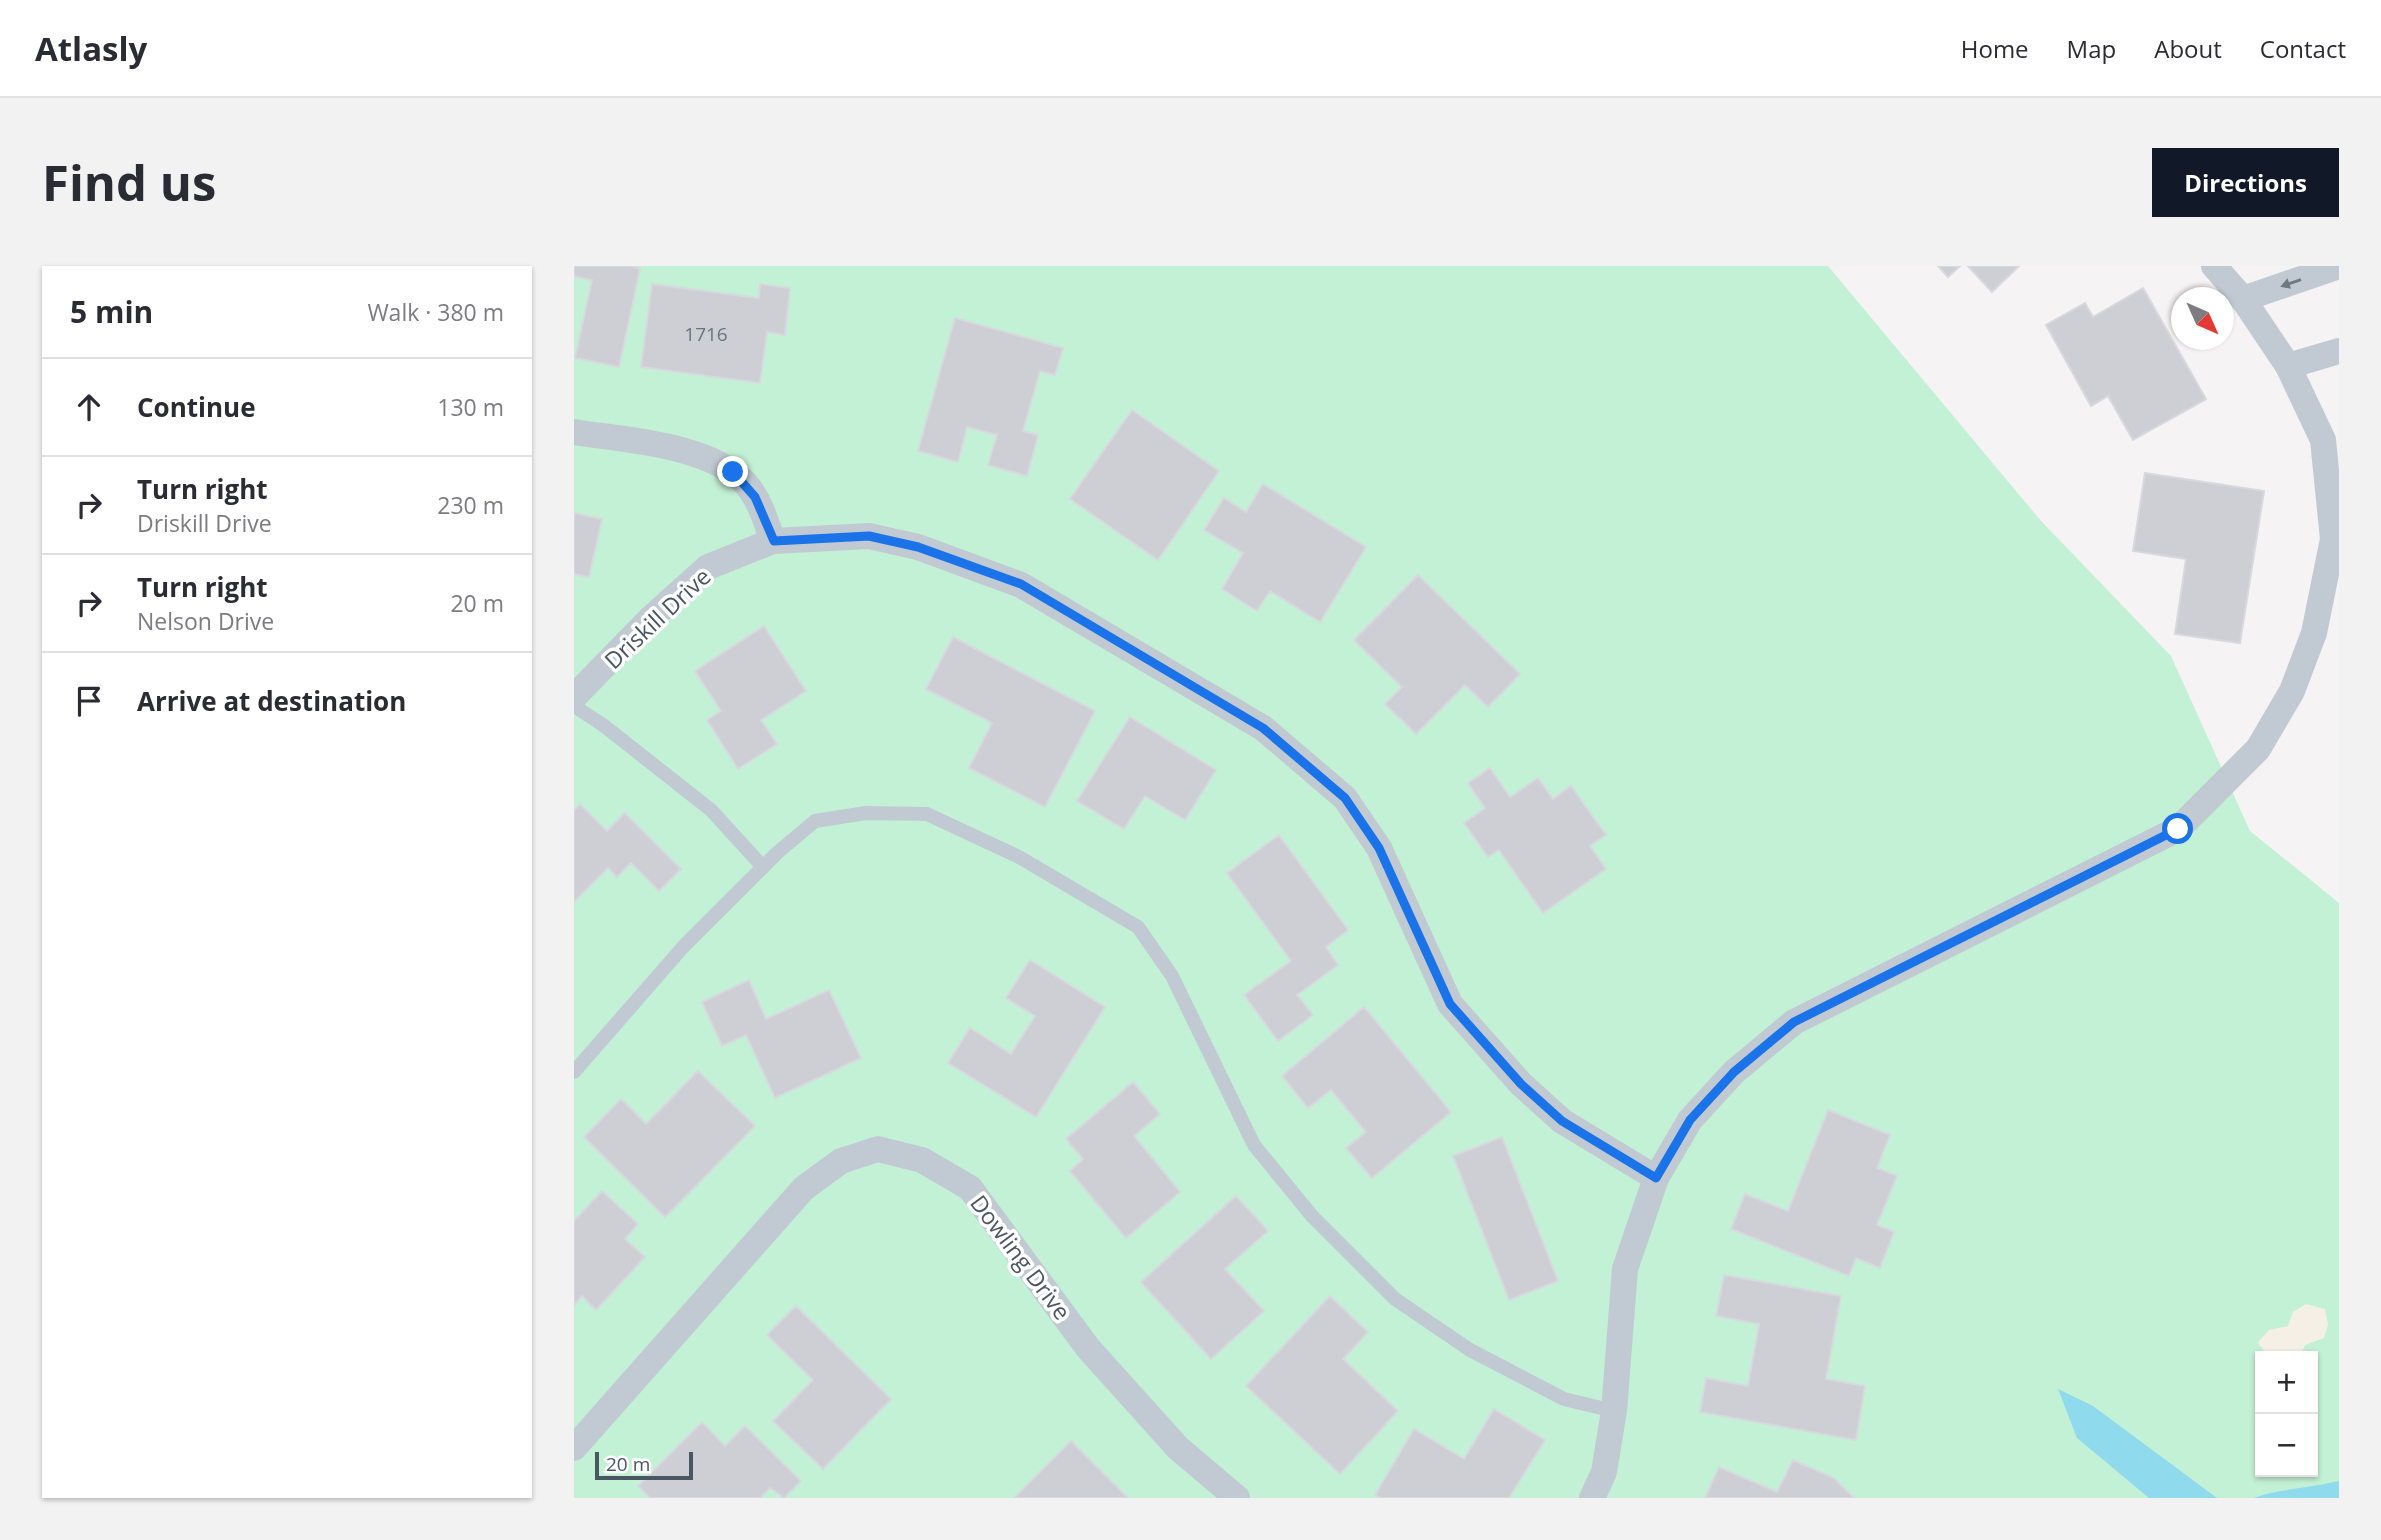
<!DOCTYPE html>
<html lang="en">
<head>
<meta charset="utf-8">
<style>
  body { margin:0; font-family:"Open Sans",sans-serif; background:#f2f2f3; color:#2b2b33 }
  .controls { position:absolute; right:21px; bottom:21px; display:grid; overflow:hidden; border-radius:0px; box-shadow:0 2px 5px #0004 }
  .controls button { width:63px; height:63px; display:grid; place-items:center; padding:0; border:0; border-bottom:2px solid #e1e1e2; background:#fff; color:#2b2b33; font:35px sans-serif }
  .compass { position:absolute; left:1597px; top:21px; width:63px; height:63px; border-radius:50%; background:#fff; box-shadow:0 2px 5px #0004; rotate:135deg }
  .scale { position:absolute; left:21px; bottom:18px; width:98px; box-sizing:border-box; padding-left:7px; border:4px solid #4a5661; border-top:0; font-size:19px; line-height:24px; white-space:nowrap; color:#4a5661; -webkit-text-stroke:5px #fff; paint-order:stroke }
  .stop { position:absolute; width:21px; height:21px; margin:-16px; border:5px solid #1a73e8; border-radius:50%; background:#fff }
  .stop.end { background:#1a73e8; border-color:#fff; box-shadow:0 2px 7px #0008 }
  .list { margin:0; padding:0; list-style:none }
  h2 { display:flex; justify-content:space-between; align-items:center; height:91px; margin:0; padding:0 28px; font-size:30px }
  h2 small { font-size:23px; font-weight:400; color:#7c7c81 }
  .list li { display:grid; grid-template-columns:46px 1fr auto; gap:21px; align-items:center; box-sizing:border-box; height:98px; padding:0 28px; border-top:2px solid #e1e1e2 }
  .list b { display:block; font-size:26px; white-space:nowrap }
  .list p { margin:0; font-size:23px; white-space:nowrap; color:#7c7c81 }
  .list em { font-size:23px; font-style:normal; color:#7c7c81 }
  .icon { flex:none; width:38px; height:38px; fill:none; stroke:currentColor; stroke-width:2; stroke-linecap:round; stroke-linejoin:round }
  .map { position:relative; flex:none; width:1765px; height:1232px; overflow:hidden; border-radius:0px }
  header { display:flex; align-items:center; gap:42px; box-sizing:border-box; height:98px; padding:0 35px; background:#fff; border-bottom:2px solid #e1e1e2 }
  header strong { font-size:33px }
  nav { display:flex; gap:38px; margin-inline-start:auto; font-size:24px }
  .intro { display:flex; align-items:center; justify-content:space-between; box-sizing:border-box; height:168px; padding:0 42px }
  h1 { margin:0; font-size:49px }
  .button { padding:18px 32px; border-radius:0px; background:#111827; color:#fff; font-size:24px; font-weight:700 }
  main { display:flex; gap:42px; padding:0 42px }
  aside { flex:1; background:#fff; border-radius:0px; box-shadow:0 2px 5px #0004 }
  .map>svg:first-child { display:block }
</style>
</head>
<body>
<header>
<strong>Atlasly</strong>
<nav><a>Home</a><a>Map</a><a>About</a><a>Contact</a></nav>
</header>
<div class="intro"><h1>Find us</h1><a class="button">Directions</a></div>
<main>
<aside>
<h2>5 min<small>Walk · 380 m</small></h2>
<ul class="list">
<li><svg class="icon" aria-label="ahead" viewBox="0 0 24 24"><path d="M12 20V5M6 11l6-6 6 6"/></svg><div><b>Continue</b></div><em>130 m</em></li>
<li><svg class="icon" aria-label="right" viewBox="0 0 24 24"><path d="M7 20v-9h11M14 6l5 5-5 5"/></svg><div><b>Turn right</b><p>Driskill Drive</p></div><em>230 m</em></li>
<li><svg class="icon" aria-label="right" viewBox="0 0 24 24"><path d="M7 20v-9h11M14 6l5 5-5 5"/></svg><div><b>Turn right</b><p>Nelson Drive</p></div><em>20 m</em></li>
<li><svg class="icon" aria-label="arrive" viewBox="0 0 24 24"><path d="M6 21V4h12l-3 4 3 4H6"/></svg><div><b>Arrive at destination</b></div></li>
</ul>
</aside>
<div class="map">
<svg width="1765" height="1232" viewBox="0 0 1765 1232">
  <rect width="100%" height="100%" fill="#f5f3f3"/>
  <path fill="#c3f1d5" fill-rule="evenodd" d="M0 0H1254L1467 255 1597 390 1676 565 1765 637V1232H0ZM1686 1090H1739V1206H1686Z"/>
  <path fill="#f5f0e5" d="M1732 1038 1751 1043 1754 1059 1750 1072 1731 1079 1726 1090C1707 1090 1694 1095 1684 1076L1695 1064 1714 1060 1719 1046Z"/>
  <g fill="#90daee">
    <path d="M1484 1123 1519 1140 1643 1232H1575L1503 1172Z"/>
    <path d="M1765 1215V1232H1680C1707 1222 1737 1222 1765 1215Z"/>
  </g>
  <g fill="#cdcfd5" stroke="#d7d9de" stroke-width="2">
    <path d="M0 0H58L66 3 45 101 1 92 18 14 0 10Z"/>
    <path d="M1364 0H1386L1374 11Z"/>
    <path d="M1394 0H1445L1418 26Z"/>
    <path d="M78 18 185 32 186 18 216 22 211 69 193 66 186 117 67 101Z"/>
    <path d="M1569 22 1632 133 1559 174 1534 130 1517 140 1472 59 1511 37 1519 51Z"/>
    <path d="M381 52 489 82 481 109 466 105 449 165 464 169 453 210 414 199 423 169 393 161 384 196 344 185Z"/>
    <path d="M558 144 645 205 584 294 496 233Z"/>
    <path d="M1571 207 1690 225 1666 377 1601 368 1612 293 1559 285Z"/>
    <path d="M689 218 792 281 746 356 696 325 683 345 648 323 669 287 630 264 650 232 672 246Z"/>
    <path d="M0 247 28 253 15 311 0 308Z"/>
    <path d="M844 309 946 408 914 441 891 419 842 468 811 438 828 421 780 374Z"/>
    <path d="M190 360 232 425 187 454 203 478 164 503 133 454 147 445 121 405Z"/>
    <path d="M379 371 521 445 471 541 395 502 418 457 352 423Z"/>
    <path d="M556 451 642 504 611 554 571 530 550 563 503 535Z"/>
    <path d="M916 502 936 531 964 512 979 533 997 520 1032 569 1016 580 1032 603 969 647 925 584 914 591 890 557 911 542 894 517Z"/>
    <path d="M6 538 33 565 51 547 107 603 85 625 57 597 43 611 34 602 0 636V544Z"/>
    <path d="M705 569 774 664 752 681 764 699 723 729 739 749 704 775 670 729 717 695 653 607Z"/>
    <path d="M456 694 531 741 462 851 374 797 396 762 437 788 461 750 432 732Z"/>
    <path d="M175 714 192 753 255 724 287 792 201 832 172 769 148 780 128 736Z"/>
    <path d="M790 741 877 846 798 912 772 882 792 866 757 824 734 842 708 810Z"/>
    <path d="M124 805 181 860 91 951 10 871 47 833 72 858Z"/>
    <path d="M559 816 586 848 560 870 606 926 552 972 496 905 509 893 492 873Z"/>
    <path d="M1254 844 1316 869 1303 902 1323 910 1303 959 1320 966 1306 1002 1282 992 1275 1010 1157 963 1171 928 1214 945Z"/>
    <path d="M928 871 984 1015 935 1034 879 890Z"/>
    <path d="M28 925 64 958 51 973 71 991 22 1044 8 1030 0 1039V955Z"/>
    <path d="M662 930 694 965 651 1003 690 1045 637 1093 567 1016Z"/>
    <path d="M1150 1009 1267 1030 1252 1113 1291 1120 1282 1174 1126 1146 1132 1112 1174 1120 1185 1058 1142 1050Z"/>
    <path d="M756 1030 794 1066 769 1093 824 1145 766 1208 672 1120Z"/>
    <path d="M222 1040 317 1133 249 1203 199 1155 239 1114 193 1069Z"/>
    <path d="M920 1143 971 1174 935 1232H807L801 1229 840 1163 890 1193Z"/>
    <path d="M128 1156 151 1180 171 1160 227 1215 210 1232 196 1222 186 1232H76L64 1220Z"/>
    <path d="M497 1175 554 1232H440Z"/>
    <path d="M1219 1194 1260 1212 1280 1232H1131L1145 1201 1203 1226Z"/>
  </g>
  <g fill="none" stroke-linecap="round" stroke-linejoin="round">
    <g stroke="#c1cad2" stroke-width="14">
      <path d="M0 440 29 459 137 544 189 601"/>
      <path d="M0 806 109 681 203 587 241 555 292 547 353 548 445 591 564 661 598 710 680 879 738 950 821 1033 896 1084 990 1133 1040 1145"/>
    </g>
    <g stroke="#c1cad2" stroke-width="26">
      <path d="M1669 33 1765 0"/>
      <path d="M1714 100 1765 85"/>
      <path d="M0 166C50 174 136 178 172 218 186 234 192 256 199 275"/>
      <path d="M0 431 75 354 134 301 199 275 295 270 344 281 447 319 689 462 771 532 805 582 876 738 947 818 988 855 1082 912"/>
      <path d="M0 1182 230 922 267 895 304 883 348 894 396 922 514 1082 604 1182 663 1232"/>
      <path d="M1018 1232 1030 1206 1040 1145 1051 1003 1082 912 1116 854 1160 806 1220 756 1604 563 1684 483 1718 425 1740 367 1759 273 1749 174 1714 100 1669 33 1640 0"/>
    </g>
  </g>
  <defs><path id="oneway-solid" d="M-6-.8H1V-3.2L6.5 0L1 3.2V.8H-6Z" transform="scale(1.75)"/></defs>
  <use fill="#6e7983" href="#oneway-solid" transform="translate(1717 17) rotate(161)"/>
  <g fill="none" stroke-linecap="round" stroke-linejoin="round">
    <path stroke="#1a73e8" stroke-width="9" d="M159 206 181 231 200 275 295 270 344 281 447 318 689 462 771 532 805 582 876 738 947 818 988 855 1082 912 1116 854 1160 806 1220 756 1604 563"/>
  </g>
  <g text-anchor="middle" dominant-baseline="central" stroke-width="7" stroke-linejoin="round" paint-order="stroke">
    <g font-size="19" fill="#6b747e">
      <text x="132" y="68">1716</text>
    </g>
    <g font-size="23" fill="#4a5661" stroke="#fff">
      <text transform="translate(83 352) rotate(-43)">Driskill Drive</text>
      <text transform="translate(447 991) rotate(53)">Dowling Drive</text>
    </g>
  </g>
</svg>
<div class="controls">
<button>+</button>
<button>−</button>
</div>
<svg class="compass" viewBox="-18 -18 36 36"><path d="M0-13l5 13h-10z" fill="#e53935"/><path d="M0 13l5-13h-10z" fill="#7c7c81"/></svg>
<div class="scale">20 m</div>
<div class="stop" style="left:1604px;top:563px"></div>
<div class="stop end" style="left:159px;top:206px"></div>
</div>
</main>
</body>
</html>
